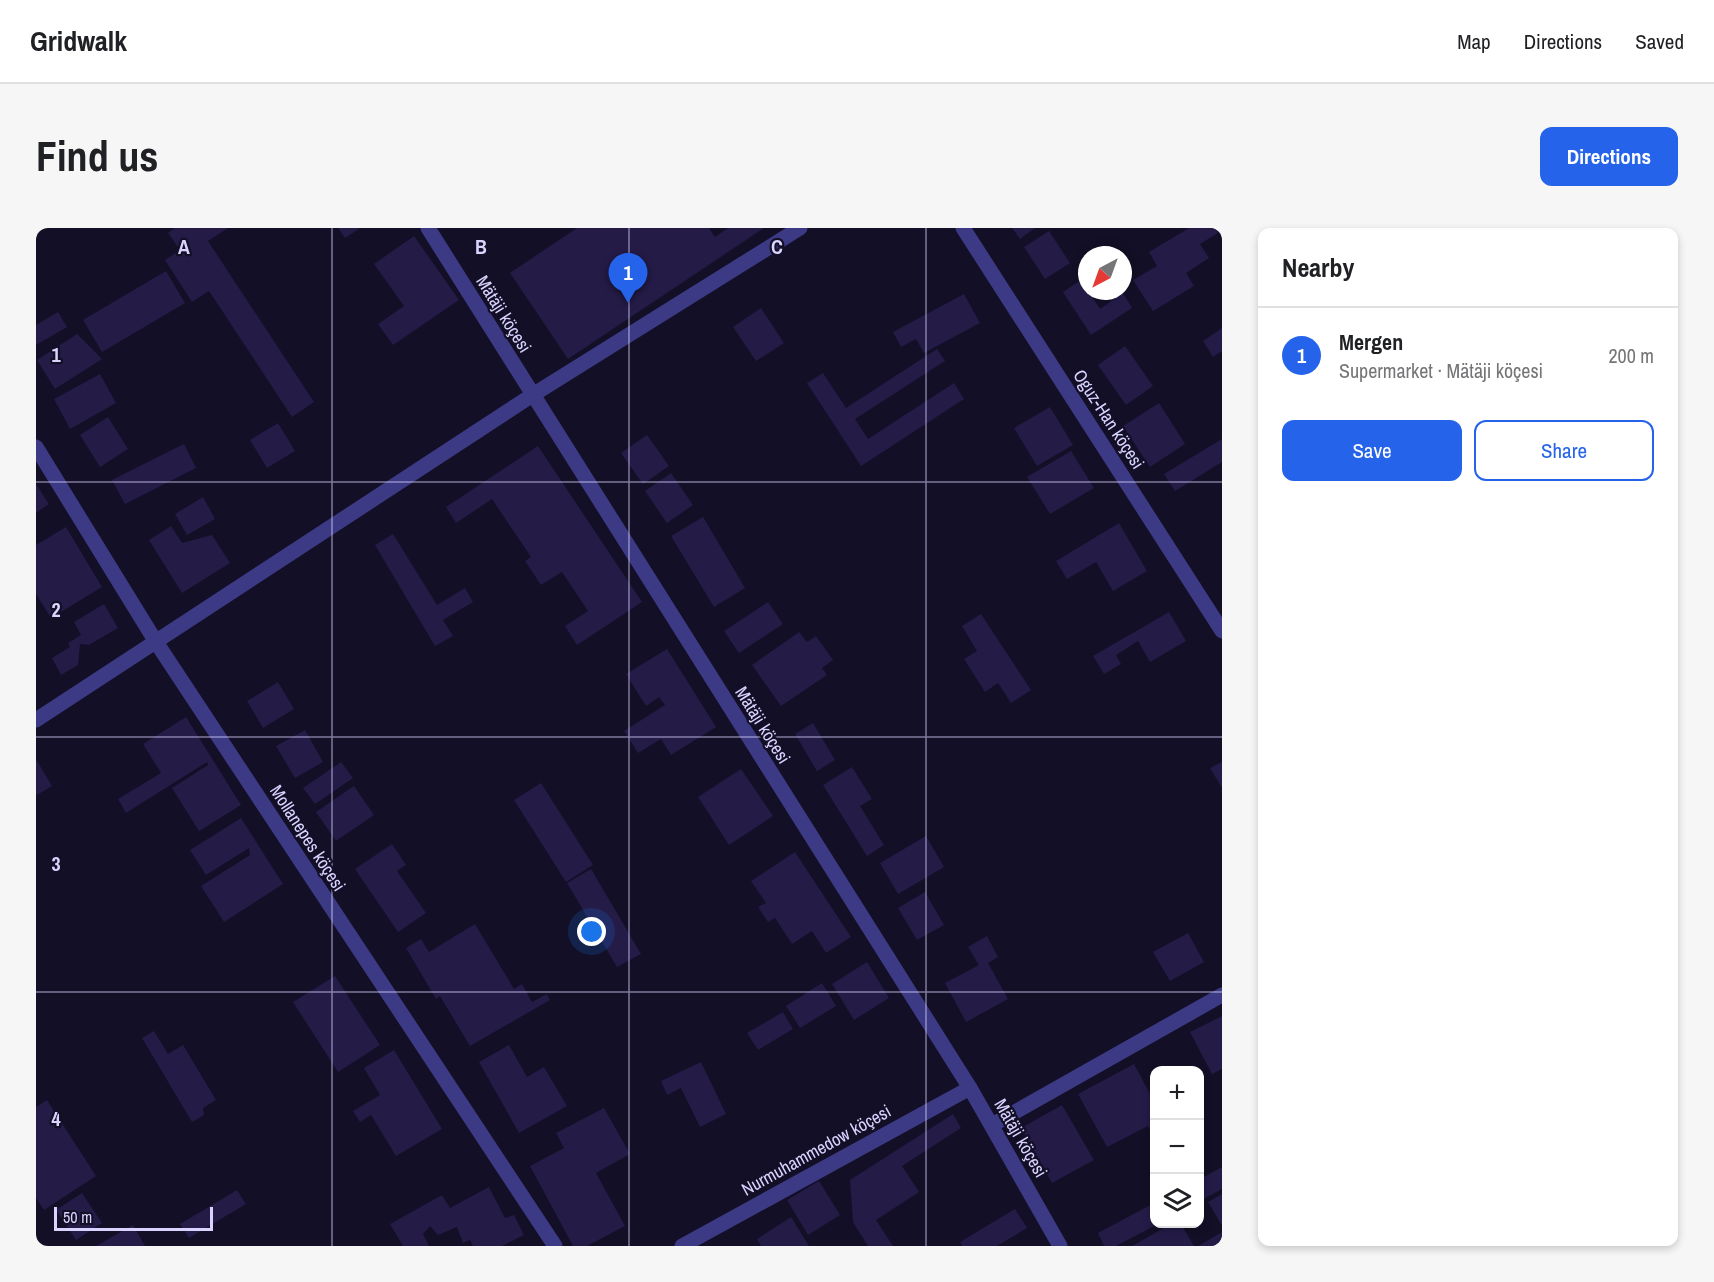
<!DOCTYPE html>
<html lang="en">
<head>
<meta charset="utf-8">
<style>
  body { margin:0; font-family:"Archivo Narrow",sans-serif; background:#f6f6f6; color:#202124 }
  .controls { position:absolute; right:18px; bottom:18px; display:grid; overflow:hidden; border-radius:12px; box-shadow:0 3px 9px #0003 }
  .controls button { width:54px; height:54px; display:grid; place-items:center; padding:0; border:0; border-bottom:2px solid #e0e0e0; background:#fff; color:#202124; font:30px sans-serif }
  .compass { position:absolute; left:1042px; top:18px; width:54px; height:54px; border-radius:50%; background:#fff; box-shadow:0 3px 9px #0003; rotate:221deg }
  .scale { position:absolute; left:18px; bottom:15px; width:159px; box-sizing:border-box; padding-left:6px; border:3px solid #d9d4ff; border-top:0; font-size:16px; line-height:21px; white-space:nowrap; color:#d9d4ff; -webkit-text-stroke:4px #130f26; paint-order:stroke }
  .you { position:absolute; left:556px; top:704px; width:21px; height:21px; margin:-15px; border:4px solid #fff; border-radius:50%; background:#1a73e8; box-shadow:0 0 0 9px #1a73e833 }
  .badge { display:grid; place-items:center; width:39px; height:39px; border-radius:50%; background:#2563eb; color:#fff; font-size:20px; font-weight:700 }
  .pin { position:absolute; translate:-50% -50px; filter:drop-shadow(0 2px 3px #0008) }
  .pin::after { content:''; position:absolute; top:32px; width:21px; height:18px; background:inherit; clip-path:polygon(0 0,100% 0,50% 100%) }
  .list { margin:0; padding:0; list-style:none }
  h2 { display:flex; justify-content:space-between; align-items:center; height:78px; margin:0; padding:0 24px; font-size:26px }
  h2 small { font-size:20px; font-weight:400; color:#757577 }
  .list li { display:grid; grid-template-columns:39px 1fr auto; gap:18px; align-items:center; box-sizing:border-box; height:96px; padding:0 24px; border-top:2px solid #e0e0e0 }
  .list b { display:block; font-size:22px; white-space:nowrap }
  .list p { margin:0; font-size:20px; white-space:nowrap; color:#757577 }
  .list em { font-size:20px; font-style:normal; color:#757577 }
  .actions { display:flex; gap:12px; padding:18px 24px }
  .actions a { flex:1; padding:14px 0; border:2px solid #2563eb; border-radius:12px; text-align:center; font-size:21px; color:#2563eb }
  .actions .main { background:#2563eb; color:#fff }
  .icon { flex:none; width:33px; height:33px; fill:none; stroke:currentColor; stroke-width:2; stroke-linecap:round; stroke-linejoin:round }
  .map { position:relative; flex:none; width:1186px; height:1018px; overflow:hidden; border-radius:12px }
  header { display:flex; align-items:center; gap:36px; box-sizing:border-box; height:84px; padding:0 30px; background:#fff; border-bottom:2px solid #e0e0e0 }
  header strong { font-size:28px }
  nav { display:flex; gap:33px; margin-inline-start:auto; font-size:21px }
  .intro { display:flex; align-items:center; justify-content:space-between; box-sizing:border-box; height:144px; padding:0 36px }
  h1 { margin:0; font-size:42px }
  .button { padding:15px 27px; border-radius:12px; background:#2563eb; color:#fff; font-size:21px; font-weight:700 }
  main { display:flex; gap:36px; padding:0 36px }
  aside { flex:1; background:#fff; border-radius:12px; box-shadow:0 3px 9px #0003 }
  .map>svg:first-child { display:block }
</style>
</head>
<body>
<header>
<strong>Gridwalk</strong>
<nav><a>Map</a><a>Directions</a><a>Saved</a></nav>
</header>
<div class="intro"><h1>Find us</h1><a class="button">Directions</a></div>
<main>
<div class="map">
<svg width="1186" height="1018" viewBox="0 0 1186 1018">
  <rect width="100%" height="100%" fill="#130f26"/>
  <g fill="#241b47">
    <path d="M139 0H192L172 13 278 174 256 189 173 63 156 74 129 32 144 22 132 5Z"/>
    <path d="M302 0H324L309 10Z"/>
    <path d="M541 0H673L679 9 692 0H728L532 131 474 45Z"/>
    <path d="M976 0H999L984 11Z"/>
    <path d="M1153 0H1179L1182 5 1164 16 1173 30 1150 45 1158 58 1117 83 1097 52 1121 38 1113 24Z"/>
    <path d="M1013 3 1034 35 1009 51 988 19Z"/>
    <path d="M378 8 423 72 357 117 342 96 368 78 338 36Z"/>
    <path d="M130 43 149 75 66 124 47 92Z"/>
    <path d="M1045 52 1064 81 1087 65 1096 80 1055 107 1027 64Z"/>
    <path d="M928 66 944 95 888 125 880 111 865 119 857 104Z"/>
    <path d="M725 80 748 115 720 133 697 99Z"/>
    <path d="M22 84 31 99 0 117V97Z"/>
    <path d="M1186 100V123L1177 129 1167 113Z"/>
    <path d="M41 106 66 131 19 161 1 132Z"/>
    <path d="M1089 118 1117 158 1090 177 1062 137Z"/>
    <path d="M901 121 909 133 819 191 832 211 918 155 928 171 825 238 771 155 787 145 810 180Z"/>
    <path d="M64 146 80 175 34 201 18 171Z"/>
    <path d="M1123 175 1149 216 1114 239 1087 198Z"/>
    <path d="M1014 179 1037 217 1001 238 978 200Z"/>
    <path d="M72 189 92 221 64 239 44 207Z"/>
    <path d="M242 195 259 223 231 240 214 212Z"/>
    <path d="M611 207 633 238 607 256 585 225Z"/>
    <path d="M1186 211V234L1139 263 1128 246Z"/>
    <path d="M148 216 160 240 89 276 76 252Z"/>
    <path d="M502 218 606 374 541 417 529 398 552 383 526 344 505 357 489 333 495 329 456 271 420 295 410 279Z"/>
    <path d="M1035 223 1058 260 1014 286 991 249Z"/>
    <path d="M635 245 657 277 631 295 609 263Z"/>
    <path d="M0 256 13 276 0 285Z"/>
    <path d="M167 269 179 291 151 307 139 286Z"/>
    <path d="M667 289 709 360 678 379 635 308Z"/>
    <path d="M1083 295 1111 343 1077 363 1060 334 1031 351 1020 333Z"/>
    <path d="M135 298 146 315 176 307 194 335 146 365 113 312Z"/>
    <path d="M30 299 66 359 15 390 0 366V317Z"/>
    <path d="M357 306 401 377 429 360 437 374 407 392 417 408 399 418 339 317Z"/>
    <path d="M732 374 747 396 703 425 688 403Z"/>
    <path d="M68 376 82 400 53 417 44 416 42 437 25 447 16 430 34 419 32 415 45 407 38 394Z"/>
    <path d="M1133 384 1150 413 1114 434 1102 413 1080 427 1085 436 1068 446 1057 428Z"/>
    <path d="M945 386 995 462 975 475 962 455 949 464 928 431 941 423 926 398Z"/>
    <path d="M763 404 771 414 780 408 797 432 786 440 791 447 745 478 716 437Z"/>
    <path d="M631 421 680 499 635 527 625 511 602 525 588 503 629 477 623 469 610 478 590 446Z"/>
    <path d="M242 454 258 481 227 500 211 473Z"/>
    <path d="M150 489 205 577 163 603 136 560 172 537 171 534 90 585 82 571 125 545 107 516Z"/>
    <path d="M777 495 799 532 781 543 759 506Z"/>
    <path d="M269 502 287 534 259 550 240 518Z"/>
    <path d="M0 531 16 558 1 567 0 566Z"/>
    <path d="M305 534 317 550 279 576 267 560Z"/>
    <path d="M1186 534V560L1174 540Z"/>
    <path d="M816 539 836 571 824 578 848 617 831 628 787 557Z"/>
    <path d="M705 541 737 588 693 617 662 569Z"/>
    <path d="M505 555 557 637 530 654 478 572Z"/>
    <path d="M318 558 338 587 300 613 280 584Z"/>
    <path d="M205 590 247 656 188 694 165 658 214 627 213 620 170 647 154 622Z"/>
    <path d="M890 608 908 639 862 666 844 635Z"/>
    <path d="M356 616 370 637 361 643 390 685 362 704 319 641Z"/>
    <path d="M759 624 815 709 790 725 776 703 756 716 739 690 732 694 722 679 730 675 715 653Z"/>
    <path d="M555 641 605 726 581 739 531 655Z"/>
    <path d="M889 664 908 697 881 712 862 680Z"/>
    <path d="M439 696 478 761 486 756 496 774 511 766 514 772 434 818 404 768 400 771 370 720 385 711 393 724Z"/>
    <path d="M1152 705 1168 734 1134 753 1117 724Z"/>
    <path d="M951 708 962 729 952 735 972 771 930 794 909 755 943 737 932 719Z"/>
    <path d="M831 734 853 770 818 792 796 756Z"/>
    <path d="M299 748 344 817 302 844 257 774Z"/>
    <path d="M786 755 800 778 764 800 750 778Z"/>
    <path d="M747 784 757 801 722 822 711 805Z"/>
    <path d="M1186 788V841L1176 846 1154 804Z"/>
    <path d="M118 803 132 826 147 817 180 872 167 880 168 887 156 894 106 810Z"/>
    <path d="M473 817 491 849 508 839 531 878 483 905 443 834Z"/>
    <path d="M358 822 406 901 360 928 335 887 324 894 317 883 344 867 328 840Z"/>
    <path d="M665 834 690 886 664 899 645 860 631 867 625 853Z"/>
    <path d="M1098 836 1118 873V910L1112 898 1071 919 1042 866Z"/>
    <path d="M11 872 60 948 8 982 0 970V879Z"/>
    <path d="M1026 877 1058 932 1016 955 985 900Z"/>
    <path d="M568 880 594 926 560 945 589 998 551 1018H537L494 938 528 920 520 905Z"/>
    <path d="M917 886 925 900 866 938 883 964 840 992 857 1018H832L817 994 814 952Z"/>
    <path d="M1186 939V961L1164 973V951Z"/>
    <path d="M783 953 804 987 772 1007 751 972Z"/>
    <path d="M453 959 469 990 478 987 488 1007 466 1018H437L434 1012 427 1015 421 999 402 1007 394 998 387 1006 393 1018H367L354 996 406 967 414 980Z"/>
    <path d="M201 962 210 976 153 1010 144 996Z"/>
    <path d="M46 965 66 995 40 1012 20 982Z"/>
    <path d="M1186 966V998L1172 974Z"/>
    <path d="M1118 975V996H1122L1080 1018H1068L1062 1005Z"/>
    <path d="M979 981 991 1000 961 1018H926L924 1014Z"/>
    <path d="M755 989 773 1018H725L721 1011Z"/>
    <path d="M1135 996H1145L1158 1018H1096Z"/>
    <path d="M97 997 109 1018H60Z"/>
    <path d="M1186 1004V1018H1162Z"/>
  </g>
  <g fill="none" stroke-linecap="round" stroke-linejoin="round">
    <g stroke="#3d3a85" stroke-width="15">
      <path d="M392 0 934 860 1024 1018"/>
      <path d="M927 0 1186 403"/>
      <path d="M0 219 120 414 519 1018"/>
      <path d="M0 492 495 168 764 0"/>
      <path d="M956 897 1186 767"/>
      <path d="M646 1018 934 860"/>
    </g>
  </g>
  <path fill="none" stroke="#d9d4ff" stroke-width="1.5" stroke-opacity="0.55" d="M296 0V1018M593 0V1018M890 0V1018M0 254H1186M0 509H1186M0 764H1186"/>
  <g text-anchor="middle" dominant-baseline="central" stroke-width="4.5" stroke-linejoin="round" paint-order="stroke">
    <g font-size="18" fill="#d9d4ff" stroke="#130f26">
      <text transform="translate(468 86) rotate(58)">Mätäji köçesi</text>
      <text transform="translate(1073 191) rotate(57)">Oguz-Han köçesi</text>
      <text transform="translate(727 497) rotate(58)">Mätäji köçesi</text>
      <text transform="translate(272 610) rotate(57)">Mollanepes köçesi</text>
      <text transform="translate(985 910) rotate(60)">Mätäji köçesi</text>
      <text transform="translate(780 922) rotate(-29)">Nurmuhammedow köçesi</text>
    </g>
  </g>
  <g font-size="20" text-anchor="middle" font-weight="bold" fill="#d9d4ff" stroke="#130f26" stroke-width="4.5" stroke-linejoin="round" paint-order="stroke">
    <text x="148" y="26">A</text>
    <text x="445" y="26">B</text>
    <text x="741" y="26">C</text>
    <text x="20" y="134">1</text>
    <text x="20" y="389">2</text>
    <text x="20" y="643">3</text>
    <text x="20" y="898">4</text>
  </g>
</svg>
<div class="controls">
<button>+</button>
<button>−</button>
<button><svg class="icon" aria-label="layers" viewBox="0 0 24 24"><path d="M12 4l9 5-9 5-9-5zM3 14l9 5 9-5"/></svg></button>
</div>
<svg class="compass" viewBox="-18 -18 36 36"><path d="M0-13l5 13h-10z" fill="#e53935"/><path d="M0 13l5-13h-10z" fill="#757577"/></svg>
<div class="scale">50 m</div>
<div class="you"></div>
<div class="pin badge" style="left:592px;top:75px">1</div>
</div>
<aside>
<h2>Nearby<small></small></h2>
<ul class="list">
<li><span class="badge">1</span><div><b>Mergen</b><p>Supermarket · Mätäji köçesi</p></div><em>200 m</em></li>
</ul>
<div class="actions"><a class="main">Save</a><a>Share</a></div>
</aside>
</main>
</body>
</html>
